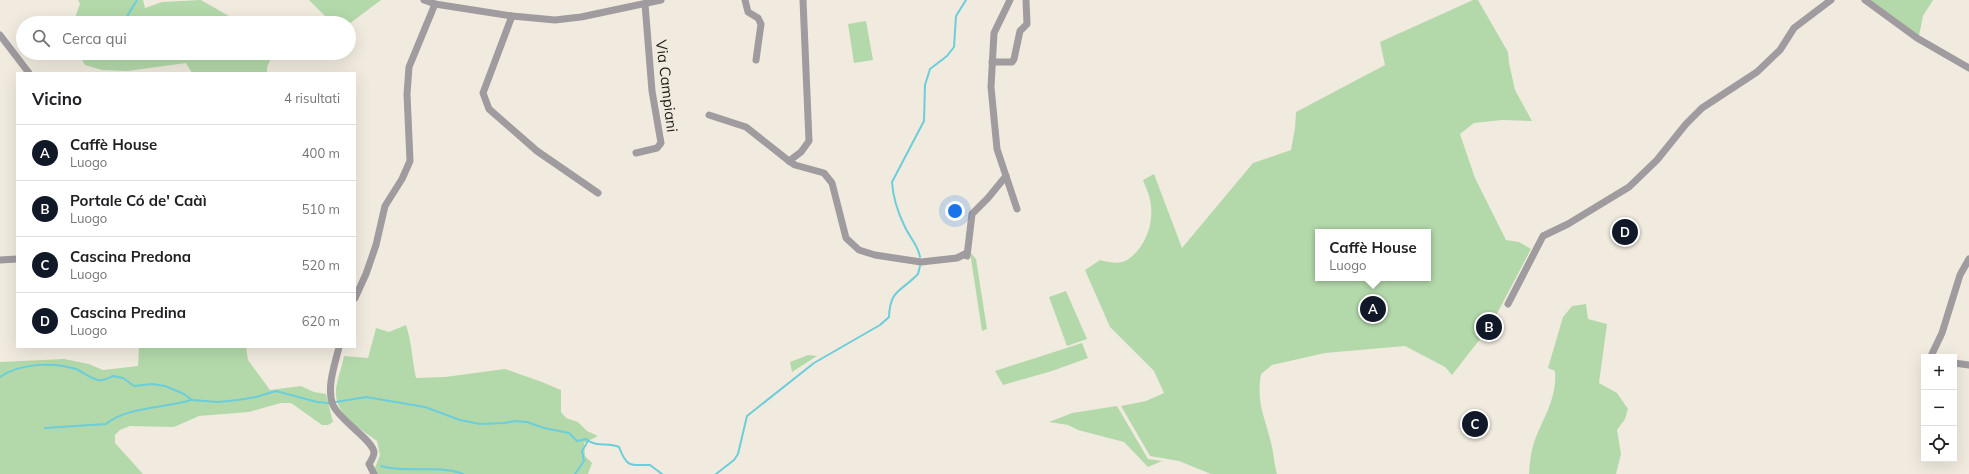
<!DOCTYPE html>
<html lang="it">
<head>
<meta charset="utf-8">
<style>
  body { margin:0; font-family:Mulish,sans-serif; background:#f2f2f2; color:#202124 }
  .controls { position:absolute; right:12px; bottom:12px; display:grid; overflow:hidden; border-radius:0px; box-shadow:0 4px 16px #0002 }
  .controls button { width:36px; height:36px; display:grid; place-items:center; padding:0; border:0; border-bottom:1px solid #e0e0e0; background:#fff; color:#202124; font:20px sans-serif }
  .you { position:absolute; left:955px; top:211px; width:14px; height:14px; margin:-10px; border:3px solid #fff; border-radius:50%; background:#1a73e8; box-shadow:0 0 0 6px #1a73e833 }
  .badge { display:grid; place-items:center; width:26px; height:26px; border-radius:50%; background:#111827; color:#fff; font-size:13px; font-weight:700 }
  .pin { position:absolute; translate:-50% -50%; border:2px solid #fff; box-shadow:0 1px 4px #0006 }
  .popup { position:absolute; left:1315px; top:229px; width:116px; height:52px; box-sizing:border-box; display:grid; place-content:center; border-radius:0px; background:#fff; filter:drop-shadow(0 1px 3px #0005); font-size:13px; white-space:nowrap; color:#757577 }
  .popup b { font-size:15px; color:#202124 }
  .popup::after { content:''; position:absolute; left:50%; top:100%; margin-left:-8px; border:8px solid transparent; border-top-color:#fff }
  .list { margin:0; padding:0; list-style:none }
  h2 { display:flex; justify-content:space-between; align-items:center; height:52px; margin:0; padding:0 16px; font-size:17px }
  h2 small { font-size:13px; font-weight:400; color:#757577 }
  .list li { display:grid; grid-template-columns:26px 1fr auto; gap:12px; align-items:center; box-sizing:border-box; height:56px; padding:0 16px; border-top:1px solid #e0e0e0 }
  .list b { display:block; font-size:15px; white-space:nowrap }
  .list p { margin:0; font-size:13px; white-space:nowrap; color:#757577 }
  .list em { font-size:13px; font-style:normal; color:#757577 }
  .icon { flex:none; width:22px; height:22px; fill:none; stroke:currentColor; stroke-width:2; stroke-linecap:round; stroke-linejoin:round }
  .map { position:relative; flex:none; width:1969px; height:474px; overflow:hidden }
  .search { position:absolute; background:#fff; box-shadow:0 4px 16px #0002; left:16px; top:16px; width:340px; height:44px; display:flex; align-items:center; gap:10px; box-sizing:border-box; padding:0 14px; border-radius:22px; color:#757577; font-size:15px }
  .panel { position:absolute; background:#fff; box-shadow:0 4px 16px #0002; left:16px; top:72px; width:340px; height:276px; border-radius:0px }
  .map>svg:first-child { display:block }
</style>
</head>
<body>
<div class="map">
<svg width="1969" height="474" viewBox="0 0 1969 474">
  <rect width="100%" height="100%" fill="#f1ebdf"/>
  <g fill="#b3d9aa" fill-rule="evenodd">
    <path d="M78 0H143L145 8 162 2 201 0 241 23H73L80 4Z"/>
    <path d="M309 0H381L349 24 332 23Z"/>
    <path d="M1473 0H1478L1508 52 1509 63 1515 90 1532 121 1502 120 1474 123 1460 134 1475 178 1506 240 1519 242 1531 249 1491 325 1452 375 1445 367 1405 346 1325 353 1272 365 1261 374C1256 404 1265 416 1271 443 1274 454 1274 464 1277 474H1211L1179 461 1150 456 1121 406 1146 401 1164 393 1154 371 1110 327 1085 270 1100 260C1108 262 1119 265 1127 260 1146 248 1155 221 1150 200 1149 193 1145 186 1143 180L1154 174 1182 248 1253 163 1291 150 1295 128 1296 112 1385 65 1380 42ZM1318 232H1428V278H1318Z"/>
    <path d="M1871 0H1933L1923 16 1919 36Z"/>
    <path d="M866 21 873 60 854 63 848 24Z"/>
    <path d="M78 53H272L273 54 267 67V73H192L186 63 127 71 102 70 85 65Z"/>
    <path d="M970 252 976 259 987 329 982 331Z"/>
    <path d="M1066 291 1087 339 1067 346 1049 297Z"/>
    <path d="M1586 304 1588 319 1607 324 1599 383 1617 393 1628 409 1625 419 1617 430 1621 454 1616 474H1529C1530 461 1531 449 1536 437 1545 415 1557 397 1555 371L1548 368 1563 317 1572 306Z"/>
    <path d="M406 325C412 343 412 360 416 378L445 377 505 369 542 382 561 390V412L566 418 578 422 587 431 598 436 584 443 585 456 592 463 588 474H377L374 470 380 455 377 441C360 428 334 415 336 390 337 379 342 367 344 356L368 358 376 328 389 332Z"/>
    <path d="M1082 343 1088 358 1052 371 1003 385 995 371Z"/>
    <path d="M139 347H246L248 360 270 390 301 386 314 392 326 394 333 422 328 425H322L291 403H281L249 412 199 416 174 427 130 426 120 430 115 435V443L143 474H0V362L64 359 89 364 103 370 138 366Z"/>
    <path d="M808 355 817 356 792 372 790 362Z"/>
    <path d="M1117 406 1148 459 1162 461 1148 467 1124 442 1078 430 1068 425 1049 422 1072 413Z"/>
  </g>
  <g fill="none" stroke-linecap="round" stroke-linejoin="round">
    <g stroke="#6ccddb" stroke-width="2">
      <path d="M123 23 137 0"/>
      <path d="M92 58 98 53"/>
      <path d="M920 257C918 245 910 238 905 227 898 213 893 197 892 182L924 121 925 85 930 69 947 56 954 47 956 16 966 0"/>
      <path d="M0 377C20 363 53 362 76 369 83 372 91 379 98 380 104 381 109 378 113 376L123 378 134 386 152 384 165 386 184 394 192 400 218 402 238 400 256 397 276 391 317 402 329 403"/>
      <path d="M336 402 366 397 425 407 460 420 480 424 504 423 516 421 527 422 544 428 569 433 577 441 586 439C597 448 607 442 619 447 627 468 630 465 650 465L662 474"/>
      <path d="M45 428 106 424C126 407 165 408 191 400"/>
      <path d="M381 466C408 474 436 464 463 474"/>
      <path d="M575 474 584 461 582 451 588 441"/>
      <path d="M716 474 734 460 738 454 747 416 814 363 880 325 889 317C890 289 901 292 918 274L920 266"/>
    </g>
    <g stroke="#a09b9e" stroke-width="7">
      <path d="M424 0 435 4 512 16 555 20 581 17 661 0"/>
      <path d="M745 0 748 12 758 18 761 24 756 60"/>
      <path d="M1010 0 994 33 991 87 997 149 1017 209"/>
      <path d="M1865 0 1917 38 1969 68"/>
      <path d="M512 16 483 93 489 109 537 151 598 193"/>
      <path d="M0 35 29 73"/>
      <path d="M992 62H1012L1014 59 1020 31 1027 24 1026 0"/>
      <path d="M709 115 746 127 789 161 801 152 809 141 803 0"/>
      <path d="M636 153 657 148 661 143 652 91 645 4"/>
      <path d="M789 161 795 165 824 173 832 183 846 238 859 250 875 255 921 262 957 258 967 253"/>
      <path d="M967 256 972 214 988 198 1006 176"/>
      <path d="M0 260 17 259"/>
      <path d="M355 298 366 274 376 245 385 206 402 179 410 161 407 94 409 67 435 4"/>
      <path d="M1508 304 1543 236 1568 224 1629 187 1657 160 1686 124 1702 108 1757 72 1780 50 1794 28 1831 0"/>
      <path d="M339 347C335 364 326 388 333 405 340 421 372 439 374 452 374 456 371 461 369 464L374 474"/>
      <path d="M1933 357 1931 356 1942 333 1960 275 1969 259"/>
      <path d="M1954 363 1969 365"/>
    </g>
  </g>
  <g text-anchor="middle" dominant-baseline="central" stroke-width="4" stroke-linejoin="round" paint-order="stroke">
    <g font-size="15" fill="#1e1c18" stroke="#f1ebdf">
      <text transform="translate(667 86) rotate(83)">Via Campiani</text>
    </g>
  </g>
</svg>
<div class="controls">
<button>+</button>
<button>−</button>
<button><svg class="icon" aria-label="locate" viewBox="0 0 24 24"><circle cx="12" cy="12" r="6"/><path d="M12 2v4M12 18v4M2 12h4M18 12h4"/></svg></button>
</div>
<div class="you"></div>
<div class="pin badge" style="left:1373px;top:309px">A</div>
<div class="popup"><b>Caffè House</b>Luogo</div>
<div class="pin badge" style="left:1489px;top:327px">B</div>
<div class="pin badge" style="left:1475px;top:424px">C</div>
<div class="pin badge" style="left:1625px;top:232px">D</div>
<div class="search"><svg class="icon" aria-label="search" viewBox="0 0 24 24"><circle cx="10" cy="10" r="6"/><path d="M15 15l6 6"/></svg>Cerca qui</div>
<section class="panel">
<h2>Vicino<small>4 risultati</small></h2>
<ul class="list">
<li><span class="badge">A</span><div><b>Caffè House</b><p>Luogo</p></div><em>400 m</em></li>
<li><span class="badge">B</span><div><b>Portale Có de' Caàì</b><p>Luogo</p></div><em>510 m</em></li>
<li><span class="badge">C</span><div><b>Cascina Predona</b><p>Luogo</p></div><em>520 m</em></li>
<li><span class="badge">D</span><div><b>Cascina Predina</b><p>Luogo</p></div><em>620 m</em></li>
</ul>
</section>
</div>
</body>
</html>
